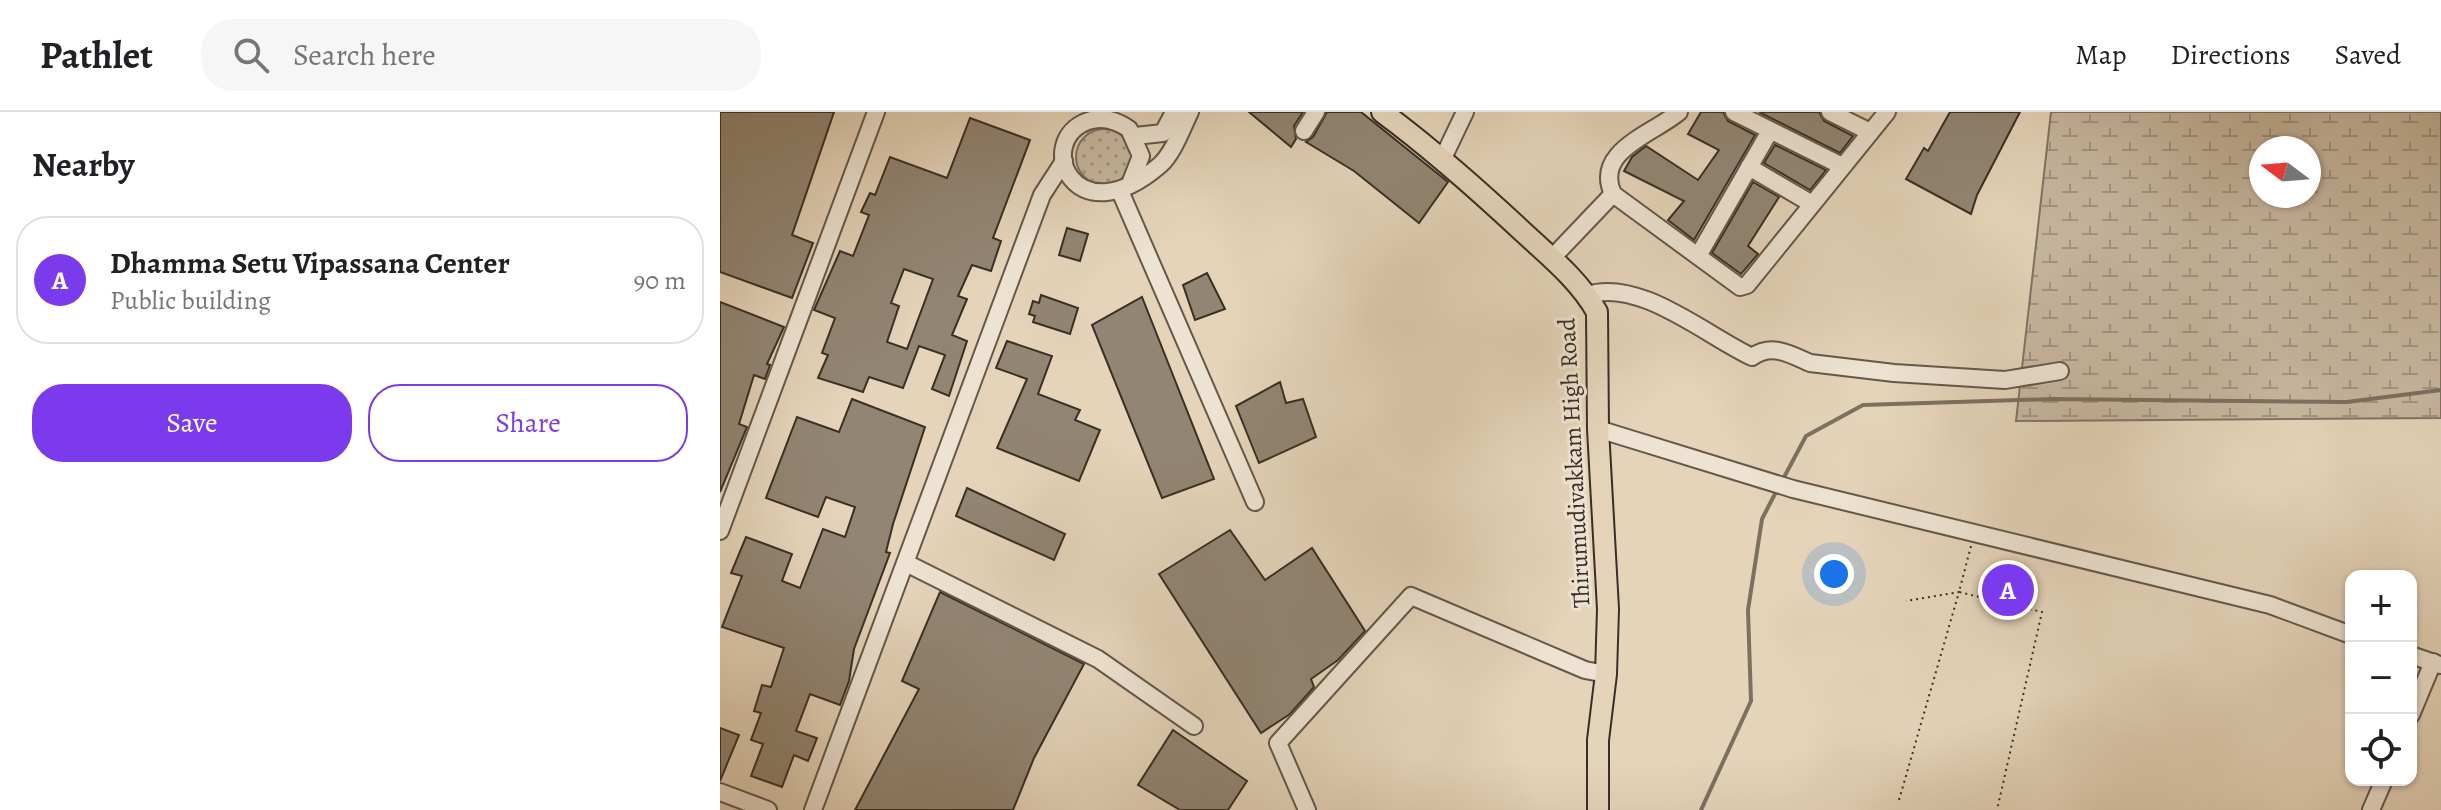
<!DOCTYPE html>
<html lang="en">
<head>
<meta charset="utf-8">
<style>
  body { margin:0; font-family:Alegreya,serif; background:#f6f6f6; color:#202124 }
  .controls { position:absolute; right:24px; bottom:24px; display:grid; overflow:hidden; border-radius:16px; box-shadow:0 2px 6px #0004 }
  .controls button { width:72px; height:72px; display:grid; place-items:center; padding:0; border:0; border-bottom:2px solid #e0e0e0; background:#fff; color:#202124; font:40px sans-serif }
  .compass { position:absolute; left:1529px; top:24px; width:72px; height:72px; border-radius:50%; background:#fff; box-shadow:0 2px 6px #0004; rotate:286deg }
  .you { position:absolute; left:1114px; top:462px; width:28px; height:28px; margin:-20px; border:6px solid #fff; border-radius:50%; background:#1a73e8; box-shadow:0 0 0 12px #1a73e833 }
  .badge { display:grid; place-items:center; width:52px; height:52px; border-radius:50%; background:#7c3aed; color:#fff; font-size:26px; font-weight:700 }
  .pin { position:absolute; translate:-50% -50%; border:4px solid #fff; box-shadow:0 2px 8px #0006 }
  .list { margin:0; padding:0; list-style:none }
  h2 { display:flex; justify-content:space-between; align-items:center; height:104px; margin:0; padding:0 32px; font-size:34px }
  h2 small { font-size:26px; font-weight:400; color:#757577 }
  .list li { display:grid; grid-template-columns:52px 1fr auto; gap:24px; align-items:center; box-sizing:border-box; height:128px; margin:0 16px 16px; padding:0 16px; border:2px solid #e0e0e0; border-radius:32px }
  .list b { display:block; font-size:30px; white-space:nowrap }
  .list p { margin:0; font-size:26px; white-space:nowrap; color:#757577 }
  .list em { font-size:26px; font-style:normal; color:#757577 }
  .actions { display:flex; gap:16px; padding:24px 32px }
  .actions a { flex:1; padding:18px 0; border:2px solid #7c3aed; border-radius:32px; text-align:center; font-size:28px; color:#7c3aed }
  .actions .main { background:#7c3aed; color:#fff }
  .icon { flex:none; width:44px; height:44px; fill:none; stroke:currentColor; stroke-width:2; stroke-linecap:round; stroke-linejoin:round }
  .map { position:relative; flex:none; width:1721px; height:698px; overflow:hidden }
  header { display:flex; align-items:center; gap:48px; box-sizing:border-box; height:112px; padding:0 40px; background:#fff; border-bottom:2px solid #e0e0e0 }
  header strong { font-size:38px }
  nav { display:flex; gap:44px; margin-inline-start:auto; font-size:28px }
  .search { width:560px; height:72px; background:#f6f6f6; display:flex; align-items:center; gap:20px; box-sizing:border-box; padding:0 28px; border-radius:32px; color:#757577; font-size:30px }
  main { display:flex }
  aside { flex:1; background:#fff }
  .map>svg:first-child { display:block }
</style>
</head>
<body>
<header>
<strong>Pathlet</strong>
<div class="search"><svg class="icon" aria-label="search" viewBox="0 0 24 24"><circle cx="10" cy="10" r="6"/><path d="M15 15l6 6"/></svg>Search here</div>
<nav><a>Map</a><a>Directions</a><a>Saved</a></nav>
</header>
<main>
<aside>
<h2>Nearby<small></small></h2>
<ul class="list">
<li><span class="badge">A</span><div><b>Dhamma Setu Vipassana Center</b><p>Public building</p></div><em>90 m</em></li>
</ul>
<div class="actions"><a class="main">Save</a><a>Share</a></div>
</aside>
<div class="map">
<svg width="1721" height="698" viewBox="0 0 1721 698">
  <defs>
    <pattern id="grass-dots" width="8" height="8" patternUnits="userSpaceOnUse" patternTransform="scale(2)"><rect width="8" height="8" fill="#c8b8a1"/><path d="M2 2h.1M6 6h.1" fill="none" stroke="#a39683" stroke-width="1.8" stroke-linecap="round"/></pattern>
    <pattern id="wetland-marsh" width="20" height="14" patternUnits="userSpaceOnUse" patternTransform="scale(2)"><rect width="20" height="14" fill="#c8b8a1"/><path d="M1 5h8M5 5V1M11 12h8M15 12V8" fill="none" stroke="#a39683"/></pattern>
  </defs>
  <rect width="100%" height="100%" fill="#e5d4ba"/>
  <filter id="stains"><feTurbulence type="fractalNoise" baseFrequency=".0025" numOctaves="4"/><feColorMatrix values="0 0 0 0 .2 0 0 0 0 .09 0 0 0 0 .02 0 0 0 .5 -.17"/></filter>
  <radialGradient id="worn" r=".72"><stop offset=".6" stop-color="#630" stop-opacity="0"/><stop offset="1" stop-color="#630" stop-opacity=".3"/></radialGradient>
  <circle fill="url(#grass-dots)" stroke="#807464" stroke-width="2" cx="384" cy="45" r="28"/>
  <path fill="url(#wetland-marsh)" stroke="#807464" stroke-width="2" fill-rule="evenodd" d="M1331 0H1721V306L1296 309ZM1541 36H1589V84H1541Z"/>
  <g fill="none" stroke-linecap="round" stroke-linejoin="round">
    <g stroke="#7c7061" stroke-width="4">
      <path d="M1062 369 1086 324 1143 293 1332 287 1627 290 1721 278"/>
      <path d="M981 698 1031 589 1028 498 1042 407 1058 376"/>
    </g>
  </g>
  <g fill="#928573" stroke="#382f26" stroke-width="2" fill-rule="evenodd">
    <path d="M0 0H114L72 123 93 131 72 186 0 160Z"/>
    <path d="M529 0H583L574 14 576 27 571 35Z"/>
    <path d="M607 0H641L728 70 699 111 634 59 586 30 593 25Z"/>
    <path d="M981 0H1003L1008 9 1035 23 974 128 948 108 964 89 904 59 912 45 926 34 978 68 999 38 968 22Z"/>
    <path d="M1039 0H1099L1104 9 1133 24 1120 41Z"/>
    <path d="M1230 0H1300L1257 83 1251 102 1186 67 1204 36 1208 39Z"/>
    <path d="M250 6 310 28 273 126 281 129 271 159 252 153 238 184 247 187 232 223 247 229 229 284 212 277 225 243 199 234 183 276 149 265 143 280 98 266 108 243 102 241 115 206 94 198 120 139 133 144 149 103 141 100 150 81 155 83 170 45 227 66ZM184 157 213 167 187 237 167 230 179 194 171 191Z"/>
    <path d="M1055 33 1106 58 1090 78 1044 51Z"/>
    <path d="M1033 70 1059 85 1028 134 1038 142 1021 162 992 141Z"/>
    <path d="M347 116 368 122 360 149 339 143Z"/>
    <path d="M487 161 505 197 475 208 463 173Z"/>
    <path d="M321 183 358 196 350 222 313 210 315 204 309 202 313 189 319 191Z"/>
    <path d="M422 185 494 367 442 386 372 213Z"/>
    <path d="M0 190 64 215 47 252 50 253 45 267 34 263 19 312 27 315 0 380Z"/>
    <path d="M287 229 332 244 318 282 360 298 355 308 380 318 359 369 277 336 307 267 276 256Z"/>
    <path d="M560 270 566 291 583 287 596 325 539 351 516 294Z"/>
    <path d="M132 287 205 315 173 412 166 440 170 441 134 537 129 569 120 593 90 582 76 619 97 626 88 649 74 643 62 675 31 664 43 632 31 628 41 601 34 599 42 573 51 575 64 536 2 515 22 464 11 461 26 425 72 442 62 469 80 476 103 417 125 425 135 395 106 385 98 405 46 386 77 305 119 320Z"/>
    <path d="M247 376 345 422 334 448 236 404Z"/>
    <path d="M510 418 545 468 592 436 645 519 618 548 591 567 594 575 570 602 541 621 439 462Z"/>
    <path d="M220 480 364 552 314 646 293 698H135L199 577 182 569Z"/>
    <path d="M0 616 19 623 0 669Z"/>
    <path d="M453 618 527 669 508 698H460L418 673Z"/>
  </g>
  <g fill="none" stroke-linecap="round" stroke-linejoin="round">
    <defs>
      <g id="minor">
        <path d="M959 0C933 22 873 39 893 82L1020 175 1027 173 1167 0"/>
        <path d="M1014 0 1122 54"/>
        <path d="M1110 0 1150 20"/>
        <path d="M584 19 596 0"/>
        <path d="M415 24 443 21 454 0"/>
        <path d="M723 46 745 0"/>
        <path d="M1029 55 1092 92"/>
        <path d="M410 72 421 44 409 17C396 8 383 4 368 9 313 29 354 127 440 53 453 42 462 16 470 0"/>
        <path d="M400 79 535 390"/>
        <path d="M978 144 1050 19"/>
        <path d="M832 146 893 82"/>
        <path d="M867 183C920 166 985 223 1032 245 1052 231 1070 242 1090 251L1174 261 1285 268 1340 259"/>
        <path d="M878 317 1073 377 1550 493 1631 523"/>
        <path d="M0 419 156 0"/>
        <path d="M186 451 378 547 474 614"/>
        <path d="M1691 543 1720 553"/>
        <path d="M1691 603 1713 550"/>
        <path d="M0 680 48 698"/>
        <path d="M93 698 322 83 344 49"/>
        <path d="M587 698 558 631 691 484 865 558 886 562"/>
        <path d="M1651 698 1664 668"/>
      </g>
      <path id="major" d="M662 0C712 37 757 77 802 119 829 144 859 168 877 200L878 317 888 497 886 562 878 628V698"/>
    </defs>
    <use href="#minor" stroke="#63584b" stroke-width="20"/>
    <use href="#major" stroke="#382f26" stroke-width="24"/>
    <g stroke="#382f26" stroke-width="2" stroke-dasharray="2 4" stroke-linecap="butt">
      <path d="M1251 434 1239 480 1322 500 1277 698"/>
      <path d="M1179 688 1239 480 1186 489"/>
    </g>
    <use href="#minor" stroke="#eee3d2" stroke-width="16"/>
    <use href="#major" stroke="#e5d4ba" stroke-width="20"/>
  </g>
  <g text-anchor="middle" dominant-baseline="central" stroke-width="6" stroke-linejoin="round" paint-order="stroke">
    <g font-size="24" fill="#382f26" stroke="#eee3d2">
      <text transform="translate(854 351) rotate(-93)">Thirumudivakkam High Road</text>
    </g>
  </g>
  <rect width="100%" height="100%" filter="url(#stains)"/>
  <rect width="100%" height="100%" fill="url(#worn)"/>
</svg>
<div class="controls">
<button>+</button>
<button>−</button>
<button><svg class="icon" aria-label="locate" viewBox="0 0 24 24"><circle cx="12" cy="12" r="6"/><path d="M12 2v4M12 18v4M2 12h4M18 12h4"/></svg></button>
</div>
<svg class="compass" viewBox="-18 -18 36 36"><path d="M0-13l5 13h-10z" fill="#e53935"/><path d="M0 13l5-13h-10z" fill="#757577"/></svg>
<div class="you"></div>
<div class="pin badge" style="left:1288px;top:478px">A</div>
</div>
</main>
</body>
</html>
